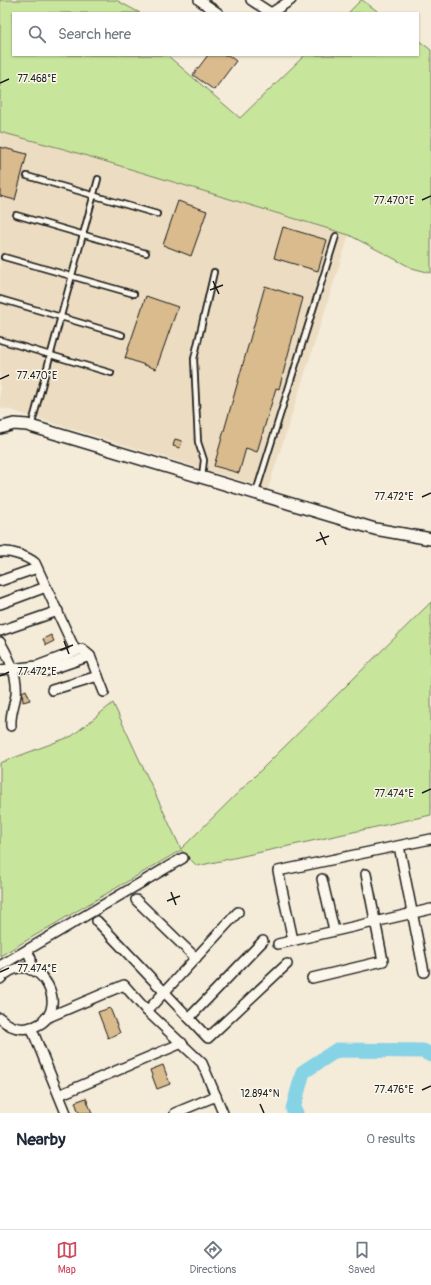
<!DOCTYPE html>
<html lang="en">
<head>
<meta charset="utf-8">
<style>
  body { margin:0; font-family:Pangolin,sans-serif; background:#f2f2f3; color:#1f2937 }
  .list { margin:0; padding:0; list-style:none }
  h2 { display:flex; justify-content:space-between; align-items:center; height:52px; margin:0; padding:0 16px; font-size:17px }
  h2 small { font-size:13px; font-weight:400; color:#747a83 }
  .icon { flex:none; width:22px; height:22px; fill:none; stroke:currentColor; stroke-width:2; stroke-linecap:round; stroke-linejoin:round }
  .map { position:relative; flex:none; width:431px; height:1113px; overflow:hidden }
  .search { position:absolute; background:#fff; box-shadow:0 1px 3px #0004; left:12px; right:12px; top:12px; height:44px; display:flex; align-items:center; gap:10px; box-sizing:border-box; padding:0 14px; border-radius:0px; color:#747a83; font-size:15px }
  .sheet { height:116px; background:#fff }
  nav { display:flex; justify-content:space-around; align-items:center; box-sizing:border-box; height:56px; border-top:1px solid #e0e1e3; background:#fff; font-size:11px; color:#747a83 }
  nav a { display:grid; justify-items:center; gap:2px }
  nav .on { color:#d1495b }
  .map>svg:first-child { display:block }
</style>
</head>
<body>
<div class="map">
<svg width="431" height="1113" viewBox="0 0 431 1113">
  <rect width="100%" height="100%" fill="#f4ebd9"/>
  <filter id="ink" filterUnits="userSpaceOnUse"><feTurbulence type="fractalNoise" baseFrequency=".025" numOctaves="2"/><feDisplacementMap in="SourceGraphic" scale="8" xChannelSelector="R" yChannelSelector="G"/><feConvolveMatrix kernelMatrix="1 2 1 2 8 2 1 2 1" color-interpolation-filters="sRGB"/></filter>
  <g filter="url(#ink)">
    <path fill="#ecddc2" d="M0 132 64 149 349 235 268 489 7 409 0 408Z"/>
    <g fill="#c8e59c" stroke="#72805c">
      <path d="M0 0H116L140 13H13V55H167L240 118 305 55H418V40L431 50V273L412 268 349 235 64 149 0 132Z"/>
      <path d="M361 0H362L380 13H348Z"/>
      <path d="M431 602V815L197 866 181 850 0 956V763L72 736 113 703 181 849Z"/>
    </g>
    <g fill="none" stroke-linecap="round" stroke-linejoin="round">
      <path stroke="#87d3e6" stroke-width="15" d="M296 1113 293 1109 303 1072 337 1050 423 1051 431 1055"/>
    </g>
    <g fill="#d9bb8d" stroke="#1c1c1c">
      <path d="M208 55H228L236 61 214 90 193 75Z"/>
      <path d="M0 147 27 154 15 200 0 196Z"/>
      <path d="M178 201 207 211 191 256 163 245Z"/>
      <path d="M283 227 327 240 318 271 274 258Z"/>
      <path d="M265 286 303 298 279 389 276 388 257 452 246 448 239 473 214 466Z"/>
      <path d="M146 296 178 307 156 369 125 358Z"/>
      <path d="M175 439 182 441 180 448 173 446Z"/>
      <path d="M51 635 54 641 46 645 43 639Z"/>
      <path d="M26 690 30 700 23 702 22 692Z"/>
      <path d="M110 1008 120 1033 108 1038 98 1012Z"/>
      <path d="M163 1065 170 1084 157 1089 150 1070Z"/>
      <path d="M86 1098 92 1113H79L75 1102Z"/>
    </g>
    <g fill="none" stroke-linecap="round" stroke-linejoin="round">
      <defs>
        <g id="service">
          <path d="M27 176 157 214"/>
          <path d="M16 215 146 253"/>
          <path d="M4 257 134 294"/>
          <path d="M0 299 122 335"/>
          <path d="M0 340 111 373"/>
          <path d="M31 427 98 179"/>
          <path d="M202 476 204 460 198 442 194 359 214 272"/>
          <path d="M256 492 336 236"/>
        </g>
        <g id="minor">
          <path d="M199 0 218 13"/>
          <path d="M251 0 271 13"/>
          <path d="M271 13 291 0"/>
          <path d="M0 552C11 551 27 556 35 563L75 650"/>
          <path d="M0 581 37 568"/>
          <path d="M0 604 46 587"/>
          <path d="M0 631 58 611"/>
          <path d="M0 642C9 657 18 678 16 695 14 707 10 714 11 726"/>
          <path d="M0 670 37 666 82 649 90 656 104 692"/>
          <path d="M46 671 90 656"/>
          <path d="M52 690 98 676"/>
          <path d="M399 846 424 972"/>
          <path d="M322 879 334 930"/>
          <path d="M136 900 196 958"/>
          <path d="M97 921 208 1038 287 964"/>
          <path d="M293 940 278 871 431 839"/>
          <path d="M278 944 431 909"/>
          <path d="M27 950 31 959V970"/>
          <path d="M0 966 183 858"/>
          <path d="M312 978 383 961 366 874"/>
          <path d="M0 979C39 939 79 1019 28 1028 17 1030 7 1025 0 1018"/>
          <path d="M147 1011 238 912"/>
          <path d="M189 1018 263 941"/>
          <path d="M44 1019 124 985 147 1011 202 1063 223 1113"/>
          <path d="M31 1027 66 1113"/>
          <path d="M59 1095 182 1043"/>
          <path d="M175 1113 216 1096"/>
        </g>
        <path id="tertiary" d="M0 428 14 424 27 425 375 529 431 539"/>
      </defs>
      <use href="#service" stroke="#1c1c1c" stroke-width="8"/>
      <use href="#minor" stroke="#1c1c1c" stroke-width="12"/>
      <use href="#tertiary" stroke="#1c1c1c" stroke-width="14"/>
      <use href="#service" stroke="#fbf7ec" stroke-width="4.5"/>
      <use href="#minor" stroke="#fbf7ec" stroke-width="9"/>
      <use href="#tertiary" stroke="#fbf7ec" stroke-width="11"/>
    </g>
  </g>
  <path fill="none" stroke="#1c1c1c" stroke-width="1.5" d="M0 83 9 79M422 200 431 196M213 281 219 294M210 290 223 285M0 379 9 375M422 497 431 493M320 532 326 545M316 541 329 536M64 641 69 654M60 650 73 645M0 676 9 672M422 793 431 789M171 892 176 905M167 901 180 896M0 972 9 968M422 1090 431 1086M260 1104 264 1113"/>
  <g font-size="10" text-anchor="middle" fill="#1c1c1c" stroke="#fbf7ec" stroke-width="3" stroke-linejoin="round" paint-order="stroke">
    <text x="37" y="82">77.468°E</text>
    <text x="394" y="204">77.470°E</text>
    <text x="37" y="379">77.470°E</text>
    <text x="394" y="500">77.472°E</text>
    <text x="37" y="675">77.472°E</text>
    <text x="394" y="797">77.474°E</text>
    <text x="37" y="972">77.474°E</text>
    <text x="394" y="1093">77.476°E</text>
    <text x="260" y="1097">12.894°N</text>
  </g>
</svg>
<div class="search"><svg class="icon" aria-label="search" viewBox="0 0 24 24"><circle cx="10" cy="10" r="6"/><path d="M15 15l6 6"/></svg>Search here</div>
</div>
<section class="sheet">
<h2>Nearby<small>0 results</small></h2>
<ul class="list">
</ul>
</section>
<nav>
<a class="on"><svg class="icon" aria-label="map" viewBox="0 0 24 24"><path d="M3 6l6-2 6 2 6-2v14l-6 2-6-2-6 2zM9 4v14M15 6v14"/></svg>Map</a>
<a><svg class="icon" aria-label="directions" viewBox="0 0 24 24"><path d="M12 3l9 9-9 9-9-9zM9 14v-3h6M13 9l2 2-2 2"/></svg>Directions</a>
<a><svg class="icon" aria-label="saved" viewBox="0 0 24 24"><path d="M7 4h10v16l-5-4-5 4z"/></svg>Saved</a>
</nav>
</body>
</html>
